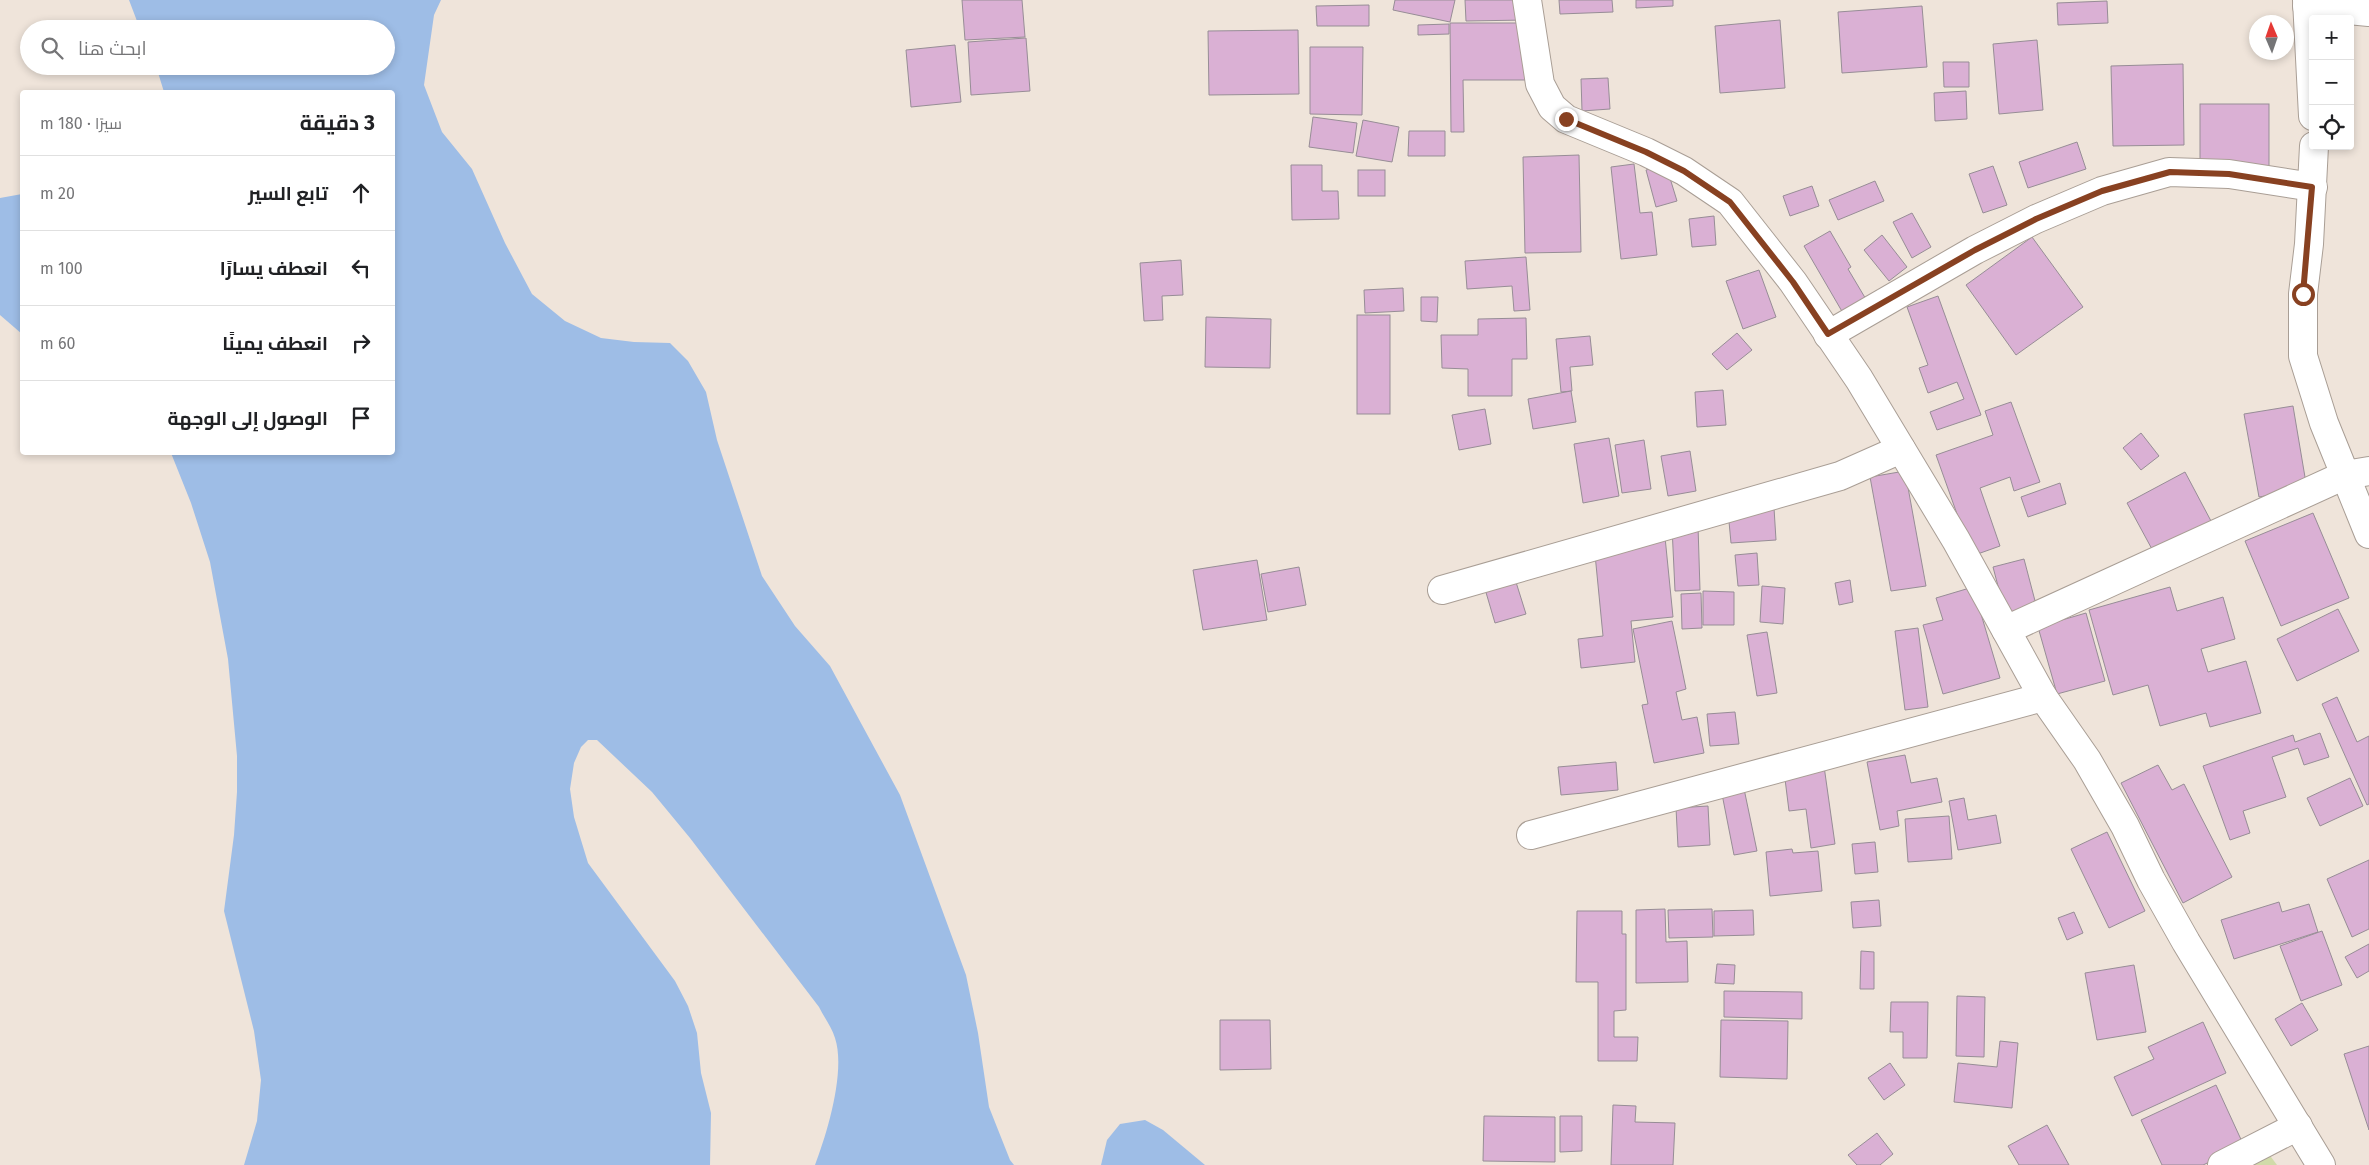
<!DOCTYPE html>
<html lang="ar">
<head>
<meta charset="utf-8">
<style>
  body { margin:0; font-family:"Fira Sans",Cairo,sans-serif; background:#f6f6f6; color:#202124; direction:rtl }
  .controls { position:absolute; right:15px; top:15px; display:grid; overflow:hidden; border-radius:5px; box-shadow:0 2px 8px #0003 }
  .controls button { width:45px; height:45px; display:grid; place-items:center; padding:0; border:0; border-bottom:1px solid #e0e0e0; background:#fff; color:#202124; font:25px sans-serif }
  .compass { position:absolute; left:2249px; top:15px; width:45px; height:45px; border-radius:50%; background:#fff; box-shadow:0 2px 8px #0003; rotate:358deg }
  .stop { position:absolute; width:15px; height:15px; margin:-11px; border:4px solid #884121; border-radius:50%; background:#fff }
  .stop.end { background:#884121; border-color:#fff; box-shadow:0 1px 5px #0008 }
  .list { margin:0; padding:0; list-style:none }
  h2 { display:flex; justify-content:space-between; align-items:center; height:65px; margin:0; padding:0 20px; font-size:21px }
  h2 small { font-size:16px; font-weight:400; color:#757577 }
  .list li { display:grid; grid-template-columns:32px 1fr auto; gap:15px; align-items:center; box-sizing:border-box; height:75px; padding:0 20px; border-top:1px solid #e0e0e0 }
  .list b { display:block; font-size:19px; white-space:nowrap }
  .list em { font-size:16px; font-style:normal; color:#757577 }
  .icon { flex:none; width:28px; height:28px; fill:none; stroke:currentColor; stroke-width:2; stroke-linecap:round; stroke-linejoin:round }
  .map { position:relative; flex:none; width:2369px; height:1165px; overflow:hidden; direction:ltr }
  .search { position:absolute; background:#fff; box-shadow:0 2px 8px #0003; left:20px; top:20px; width:375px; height:55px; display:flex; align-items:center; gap:12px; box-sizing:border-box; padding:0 18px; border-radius:28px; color:#757577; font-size:19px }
  .panel { position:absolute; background:#fff; box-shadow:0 2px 8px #0003; left:20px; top:90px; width:375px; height:365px; border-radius:5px; direction:rtl }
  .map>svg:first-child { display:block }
</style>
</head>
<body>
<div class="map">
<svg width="2369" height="1165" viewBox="0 0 2369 1165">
  <rect width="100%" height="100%" fill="#efe4da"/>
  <path fill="#d1dba9" d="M2265 1149 2277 1165H2238Z"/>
  <g fill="#9ebde6">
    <path d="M129 0H441L434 15 424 85 442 132 472 169 505 243 532 294 565 321 601 338 634 342 670 343 688 361 706 392 717 440 762 576 795 626 830 666 900 795 966 975 978 1033 989 1107 1010 1160 1014 1165H815C827 1134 846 1071 835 1038 832 1028 824 1017 819 1007L690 838 652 792 597 740H588L581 747 574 763 570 789 574 817 588 863 675 981 688 1006 697 1033 701 1073 711 1113 710 1165H244L257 1121 261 1080 254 1031 224 911 234 835 237 792V756L228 659 210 562 191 503 171 453 392 452V92H164L156 66H386V29H140Z"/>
    <path d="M22 194V334L0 315V198Z"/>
    <path d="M1145 1120 1163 1130 1205 1165H1101L1107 1140 1120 1124Z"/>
  </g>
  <g fill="#dab0d4" stroke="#978d96">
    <path d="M962 0H1022L1025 37 965 40Z"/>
    <path d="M1395 0H1455L1450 22 1393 10Z"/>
    <path d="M1465 0H1526V20L1466 21Z"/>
    <path d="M1559 0H1612L1613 12 1560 14Z"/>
    <path d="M1636 0H1673V6L1636 8Z"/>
    <path d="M2107 1 2108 23 2058 25 2057 3Z"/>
    <path d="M1369 5V26H1317L1316 6Z"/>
    <path d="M1922 6 1927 67 1842 73 1838 12Z"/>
    <path d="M1780 20 1785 88 1720 93 1715 26Z"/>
    <path d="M1450 23H1527V80H1463L1464 132H1451Z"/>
    <path d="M1449 24V34L1418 35V25Z"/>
    <path d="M1298 30 1299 94 1209 95 1208 31Z"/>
    <path d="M1026 38 1030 91 971 95 968 42Z"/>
    <path d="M2037 40 2043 110 1999 114 1993 44Z"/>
    <path d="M955 45 961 102 911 107 906 50Z"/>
    <path d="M1310 47H1363L1362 115 1310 114Z"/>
    <path d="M1943 62H1969V87H1944Z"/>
    <path d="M2183 64 2184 145 2113 146 2111 66Z"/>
    <path d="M1608 78 1610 109 1582 111 1581 79Z"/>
    <path d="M1966 91 1967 119 1935 121 1934 93Z"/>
    <rect x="2200" y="104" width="69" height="63"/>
    <path d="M1313 117 1357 123 1353 153 1309 147Z"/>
    <path d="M1363 120 1399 127 1392 162 1356 156Z"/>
    <path d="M1409 131H1445V156H1408Z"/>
    <path d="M2077 142 2086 169 2028 188 2019 162Z"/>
    <path d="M1579 155 1581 252 1525 253 1523 157Z"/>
    <path d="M1634 164 1640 213 1652 212 1657 255 1621 259 1611 167Z"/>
    <path d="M1291 165H1322V191H1338L1339 219 1292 220Z"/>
    <path d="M1666 165 1677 201 1656 207 1646 170Z"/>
    <path d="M1993 166 2007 205 1983 213 1969 174Z"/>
    <rect x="1358" y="170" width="27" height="26"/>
    <path d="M1875 181 1884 201 1838 220 1829 200Z"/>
    <path d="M1812 186 1819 206 1790 216 1783 196Z"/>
    <path d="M1912 213 1931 247 1912 258 1893 222Z"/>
    <path d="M1714 216 1716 245 1692 247 1689 219Z"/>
    <path d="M1830 231 1851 267 1848 269 1870 306 1847 320 1804 246Z"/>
    <path d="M1882 235 1907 267 1889 281 1864 250Z"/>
    <path d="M2032 237 2083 307 2016 355 1966 285Z"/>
    <path d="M1526 257 1530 310 1514 311 1512 286 1467 289 1465 261Z"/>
    <path d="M1181 260 1183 295 1162 296 1163 320 1144 321 1140 263Z"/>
    <path d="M1759 270 1776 317 1743 329 1726 281Z"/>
    <path d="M1403 288 1404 311 1365 313 1364 290Z"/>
    <path d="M1938 296 1981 415 1937 430 1930 412 1964 399 1957 382 1928 393 1919 368 1928 365 1907 307Z"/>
    <path d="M1421 297H1438L1437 322 1421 321Z"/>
    <rect x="1357" y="315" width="33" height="99"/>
    <path d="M1206 317 1271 319 1270 368 1205 367Z"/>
    <path d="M1526 318 1527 359H1512V396H1468V369L1442 368 1441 335H1478V319Z"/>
    <path d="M1737 333 1752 350 1727 370 1712 354Z"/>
    <path d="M1590 336 1593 365 1570 367 1572 391 1561 392 1556 339Z"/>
    <path d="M1723 390 1726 425 1697 427 1695 392Z"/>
    <path d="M1571 391 1576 422 1533 429 1528 399Z"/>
    <path d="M2011 402 2040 482 2014 491 2010 477 1980 488 2000 546 1972 556 1936 455 1993 435 1985 411Z"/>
    <path d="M2293 406 2307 489 2259 497 2244 414Z"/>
    <path d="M1485 409 1491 444 1459 450 1452 415Z"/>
    <path d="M2141 433 2159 456 2141 470 2123 448Z"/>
    <path d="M1609 438 1619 496 1583 503 1574 444Z"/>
    <path d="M1644 440 1651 489 1622 493 1615 445Z"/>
    <path d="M1690 451 1696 491 1668 496 1661 456Z"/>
    <path d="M1905 471 1926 586 1891 591 1870 477Z"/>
    <path d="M2185 472 2211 521 2153 551 2127 503Z"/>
    <path d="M2060 483 2066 504 2028 517 2021 497Z"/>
    <path d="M1774 508 1776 540 1731 543 1728 511Z"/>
    <path d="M2313 513 2349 598 2281 626 2245 541Z"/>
    <path d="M1698 526 1700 590 1675 591 1672 527Z"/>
    <path d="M1665 537 1673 617 1631 621 1635 662 1581 668 1578 639 1603 636 1594 544Z"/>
    <path d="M1757 553 1759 585 1738 586 1735 555Z"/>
    <path d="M2024 559 2039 616 2008 624 1993 567Z"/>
    <path d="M1257 560 1267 620 1203 630 1193 570Z"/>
    <path d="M1510 563 1526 614 1495 623 1480 572Z"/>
    <path d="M1299 567 1306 605 1268 612 1261 574Z"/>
    <path d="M1850 580 1853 602 1839 605 1835 583Z"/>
    <path d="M1762 586 1785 588 1783 624 1760 622Z"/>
    <path d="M1973 587 2000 678 1943 694 1923 625 1943 620 1936 598Z"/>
    <path d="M2170 587 2177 611 2223 597 2235 639 2201 649 2208 672 2246 661 2261 713 2210 727 2206 713 2160 726 2148 685 2113 695 2089 610Z"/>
    <path d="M1703 591 1734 592V625H1703Z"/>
    <path d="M1701 593 1702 628 1682 629 1681 594Z"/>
    <path d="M2338 609 2359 651 2297 681 2277 639Z"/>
    <path d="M2086 613 2105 681 2057 694 2038 627Z"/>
    <path d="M1672 621 1686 689 1676 692 1682 720 1697 717 1704 753 1654 763 1642 705 1648 704 1633 629Z"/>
    <path d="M1918 628 1928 707 1905 710 1895 631Z"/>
    <path d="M1767 632 1777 693 1757 696 1747 635Z"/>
    <path d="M2337 697 2357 742 2369 736V804L2367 805 2322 704Z"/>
    <path d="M1735 712 1739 744 1710 746 1707 714Z"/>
    <path d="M2320 733 2329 757 2304 765 2298 748 2272 757 2286 797 2243 811 2250 833 2230 840 2203 766 2293 735 2295 742Z"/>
    <path d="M1905 755 1911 783 1937 778 1942 802 1897 811 1899 826 1880 830 1867 762Z"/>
    <path d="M1616 762 1618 790 1561 795 1558 767Z"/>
    <path d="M2158 765 2172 790 2184 784 2232 877 2183 903 2121 783Z"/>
    <path d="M1824 766 1835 844 1811 848 1806 809 1789 811 1784 771Z"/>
    <path d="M2350 778 2363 806 2320 826 2307 798Z"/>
    <path d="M1743 784 1757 851 1734 855 1721 789Z"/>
    <path d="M1964 798 1968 820 1996 815 2001 843 1958 850 1949 801Z"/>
    <path d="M1708 806 1710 845 1678 847 1676 808Z"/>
    <path d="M1949 816 1952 859 1908 862 1905 819Z"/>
    <path d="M2107 832 2145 911 2109 928 2071 849Z"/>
    <path d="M1875 842 1878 872 1855 874 1852 844Z"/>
    <path d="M1792 849 1793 853 1818 851 1822 891 1770 896 1766 852Z"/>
    <path d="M2369 860V929L2352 937 2327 879Z"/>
    <path d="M1879 900 1881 926 1853 928 1851 902Z"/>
    <path d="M2279 902 2282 912 2309 904 2318 932 2234 959 2221 920Z"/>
    <path d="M1665 909 1666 942 1687 941 1688 982 1636 983V910Z"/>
    <path d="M1712 909 1713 937 1669 938 1668 910Z"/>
    <path d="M1753 910 1754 935 1714 936V911Z"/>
    <path d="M1577 911H1622V934H1626V1010L1614 1011V1037H1638L1637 1061H1598V982H1576Z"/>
    <path d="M2074 912 2083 933 2067 940 2058 918Z"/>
    <path d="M2322 931 2342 985 2301 1001 2280 946Z"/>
    <path d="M2369 944V971L2357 978 2345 957Z"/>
    <path d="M1861 951 1874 952V989H1860Z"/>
    <path d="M1717 964 1735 965 1734 984 1715 983Z"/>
    <path d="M2134 965 2146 1032 2097 1040 2085 973Z"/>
    <path d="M1724 991 1802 992V1019L1724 1017Z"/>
    <path d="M1957 996 1985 997 1984 1057 1956 1056Z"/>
    <path d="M1891 1002H1928L1927 1058H1903V1032H1890Z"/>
    <path d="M2302 1003 2318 1030 2291 1046 2275 1019Z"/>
    <path d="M1220 1020H1270L1271 1069 1220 1070Z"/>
    <path d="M1721 1020 1788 1021 1787 1079 1720 1077Z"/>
    <path d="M2203 1022 2226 1073 2132 1116 2114 1077 2154 1059 2148 1047Z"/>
    <path d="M2000 1041 2018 1043 2012 1108 1954 1102 1958 1063 1997 1067Z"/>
    <path d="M2369 1046V1130L2344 1054Z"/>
    <path d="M1890 1063 1905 1085 1884 1100 1868 1078Z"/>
    <path d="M2216 1085 2244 1146 2203 1165H2162L2141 1120Z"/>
    <path d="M1613 1105 1636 1106 1635 1122 1675 1123 1673 1165H1611Z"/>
    <path d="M1484 1116 1555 1117V1162L1483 1161Z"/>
    <path d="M1560 1116H1582V1151L1560 1152Z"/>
    <path d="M2047 1125 2069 1165H2019L2008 1146Z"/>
    <path d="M1877 1133 1893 1154 1880 1165H1857L1848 1155Z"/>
  </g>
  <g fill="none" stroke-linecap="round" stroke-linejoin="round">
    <defs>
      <g id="minor">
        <path d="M1527 0 1540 84 1552 107 1566 119 1646 152 1684 171 1730 202 1793 282 1859 379 1956 540 2043 697 2087 760 2125 826 2151 880 2186 942 2321 1165"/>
        <path d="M2307 0 2313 116"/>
        <path d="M2307 6 2369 12"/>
        <path d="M2314 146 2309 244 2303 294V356L2324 423 2369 534"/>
        <path d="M1828 335 1975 250 2036 219 2102 191 2169 172 2229 174 2313 187"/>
        <path d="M1442 590 1840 476 1901 449"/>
        <path d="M2006 630 2345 475 2369 471"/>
        <path d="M1531 835 2043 697"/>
        <path d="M2222 1165 2298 1126"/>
      </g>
    </defs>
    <use href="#minor" stroke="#a99e95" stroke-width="30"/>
    <use href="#minor" stroke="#fff" stroke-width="28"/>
  </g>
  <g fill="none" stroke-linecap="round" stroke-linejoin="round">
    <path stroke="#884121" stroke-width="6" d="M1566 119 1646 152 1684 171 1730 202 1793 282 1828 334 1975 250 2036 219 2102 191 2170 172 2229 174 2312 187 2303 294"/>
  </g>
</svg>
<div class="controls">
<button>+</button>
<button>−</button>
<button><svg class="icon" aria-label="locate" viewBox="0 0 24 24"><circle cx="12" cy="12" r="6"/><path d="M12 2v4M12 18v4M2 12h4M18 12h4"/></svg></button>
</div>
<svg class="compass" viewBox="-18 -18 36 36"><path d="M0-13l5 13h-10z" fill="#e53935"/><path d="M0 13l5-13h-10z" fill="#757577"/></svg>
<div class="stop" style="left:2303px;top:294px"></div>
<div class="stop end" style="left:1566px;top:119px"></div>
<div class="search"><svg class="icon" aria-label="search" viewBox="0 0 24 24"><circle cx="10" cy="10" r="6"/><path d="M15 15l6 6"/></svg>ابحث هنا</div>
<section class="panel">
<h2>3 دقيقة<small>سيرًا · 180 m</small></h2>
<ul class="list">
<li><svg class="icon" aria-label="ahead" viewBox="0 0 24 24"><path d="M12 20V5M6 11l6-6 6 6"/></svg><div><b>تابع السير</b></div><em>20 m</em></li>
<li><svg class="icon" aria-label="left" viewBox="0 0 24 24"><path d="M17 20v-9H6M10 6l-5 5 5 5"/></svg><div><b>انعطف يسارًا</b></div><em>100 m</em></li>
<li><svg class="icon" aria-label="right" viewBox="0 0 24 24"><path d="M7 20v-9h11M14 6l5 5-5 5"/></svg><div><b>انعطف يمينًا</b></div><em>60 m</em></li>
<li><svg class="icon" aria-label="arrive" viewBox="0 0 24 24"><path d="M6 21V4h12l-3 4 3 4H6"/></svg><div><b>الوصول إلى الوجهة</b></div></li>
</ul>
</section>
</div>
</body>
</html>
